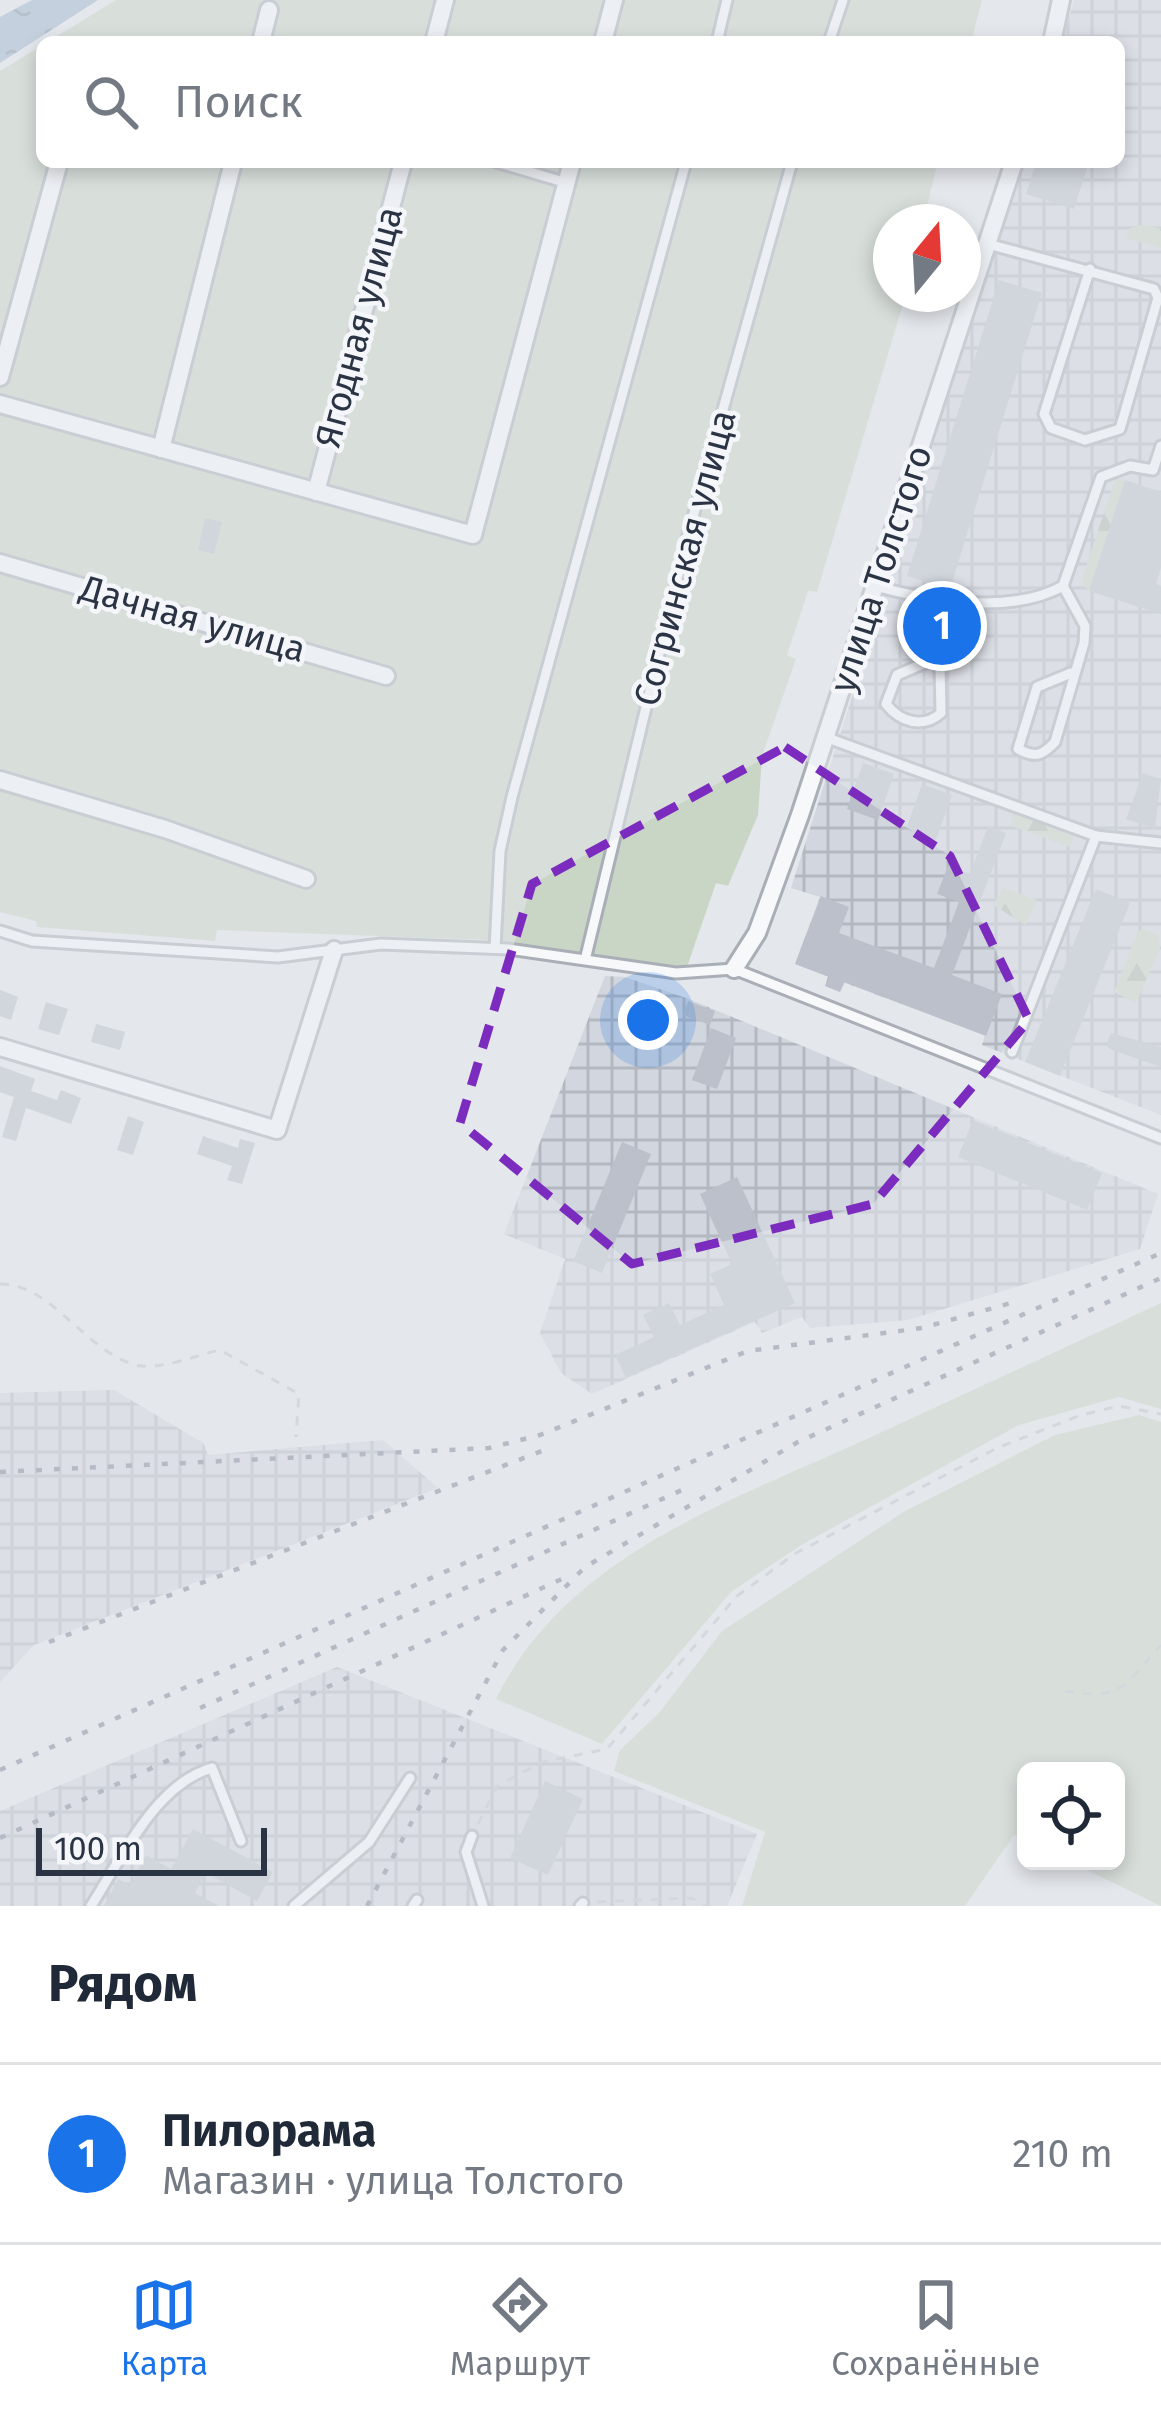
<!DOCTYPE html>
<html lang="ru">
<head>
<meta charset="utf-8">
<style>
  body { margin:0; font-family:"Fira Sans",sans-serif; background:#f2f2f3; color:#1f2937 }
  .controls { position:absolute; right:36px; bottom:36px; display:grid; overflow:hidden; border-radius:18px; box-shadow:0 6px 18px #0003 }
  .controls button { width:108px; height:108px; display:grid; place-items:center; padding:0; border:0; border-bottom:3px solid #e0e1e3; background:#fff; color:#1f2937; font:60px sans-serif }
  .compass { position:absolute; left:873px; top:204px; width:108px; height:108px; border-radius:50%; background:#fff; box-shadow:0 6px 18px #0003; rotate:18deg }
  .scale { position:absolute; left:36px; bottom:30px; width:231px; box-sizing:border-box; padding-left:12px; border:6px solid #2b3445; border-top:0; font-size:33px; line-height:42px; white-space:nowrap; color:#2b3445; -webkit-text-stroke:9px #f4f6f9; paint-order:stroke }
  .you { position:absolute; left:648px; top:1020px; width:42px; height:42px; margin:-30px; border:9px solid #fff; border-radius:50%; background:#1a73e8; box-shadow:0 0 0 18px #1a73e833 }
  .badge { display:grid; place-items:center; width:78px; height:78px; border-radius:50%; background:#1a73e8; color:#fff; font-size:39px; font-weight:700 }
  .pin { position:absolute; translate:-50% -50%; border:6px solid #fff; box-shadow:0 3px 12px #0006 }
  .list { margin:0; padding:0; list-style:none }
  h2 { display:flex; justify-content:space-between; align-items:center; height:156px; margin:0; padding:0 48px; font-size:51px }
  h2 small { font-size:39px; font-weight:400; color:#747a83 }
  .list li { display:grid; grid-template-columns:78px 1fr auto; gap:36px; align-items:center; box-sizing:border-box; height:180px; padding:0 48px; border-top:3px solid #e0e1e3 }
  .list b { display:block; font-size:45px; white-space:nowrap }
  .list p { margin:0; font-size:39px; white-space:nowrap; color:#747a83 }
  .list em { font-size:39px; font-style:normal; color:#747a83 }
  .icon { flex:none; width:66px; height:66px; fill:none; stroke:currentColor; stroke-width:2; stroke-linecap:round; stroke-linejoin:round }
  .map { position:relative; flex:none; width:1161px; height:1906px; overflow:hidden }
  .search { position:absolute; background:#fff; box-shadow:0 6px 18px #0003; left:36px; right:36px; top:36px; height:132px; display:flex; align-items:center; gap:30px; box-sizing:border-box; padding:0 42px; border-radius:18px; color:#747a83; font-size:45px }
  .sheet { height:336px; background:#fff }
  nav { display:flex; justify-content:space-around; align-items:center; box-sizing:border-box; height:168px; border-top:3px solid #e0e1e3; background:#fff; font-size:33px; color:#747a83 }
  nav a { display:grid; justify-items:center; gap:6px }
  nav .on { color:#1a73e8 }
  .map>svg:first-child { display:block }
</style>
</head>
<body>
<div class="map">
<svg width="1161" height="1906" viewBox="0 0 1161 1906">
  <defs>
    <pattern id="industrial-grid" width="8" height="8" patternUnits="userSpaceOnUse" patternTransform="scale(3)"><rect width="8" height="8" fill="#d2d6de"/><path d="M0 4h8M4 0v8" fill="none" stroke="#b4b8c0"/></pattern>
    <pattern id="forest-firs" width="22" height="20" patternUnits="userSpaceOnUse" patternTransform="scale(3)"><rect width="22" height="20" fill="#c9d6c5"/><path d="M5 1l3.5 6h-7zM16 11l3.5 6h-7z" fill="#adb8ab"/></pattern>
    <pattern id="water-ripples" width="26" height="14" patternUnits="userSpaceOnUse" patternTransform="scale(3)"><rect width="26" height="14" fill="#9fb4cc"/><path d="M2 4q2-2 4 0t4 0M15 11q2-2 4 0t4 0" fill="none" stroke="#8293a7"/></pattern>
  </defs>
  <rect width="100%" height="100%" fill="#e4e7ec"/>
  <g fill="url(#industrial-grid)">
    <path d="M1074 0H1161V1115L982 1045 985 1035 845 983 840 992 825 986 828 976 795 964 820 897 791 888 1023 162H1119V42H1062Z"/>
    <path d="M605 976 625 977 689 999 1158 1194 1140 1249 908 1320 810 1328 802 1317 762 1333 755 1322 592 1394 561 1373 540 1333 565 1259 504 1234Z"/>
    <path d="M114 1390 203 1443 208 1455 383 1440 438 1488 34 1645 0 1682V1393Z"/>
    <path d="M337 1667 757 1834 727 1906H0V1811Z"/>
  </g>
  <g fill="#c9d6c5">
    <path d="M116 0H982L971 42H42V162H938L923 222H891V294H906L817 592 808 591 787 655 796 659 762 756 758 815 728 886 716 883 687 967 486 940 217 930 215 941 37 927 36 921 0 912V71Z"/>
    <path d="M1161 1303V1409L1119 1397 1019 1425 803 1544 731 1592 602 1744 496 1699C567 1554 732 1501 869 1438 967 1393 1064 1348 1161 1303Z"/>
    <path d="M1139 1415 1161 1422V1906L1068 1861H1116V1771H1026V1840L1014 1835 965 1906H742L765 1832 614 1771 620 1750 659 1713 722 1631 905 1511 1055 1435Z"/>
  </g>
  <g fill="url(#forest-firs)">
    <path d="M1144 224 1161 229V248L1126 238 1130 228Z"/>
    <path d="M1115 479 1125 480 1089 591 1081 582Z"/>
    <path d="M1013 810 1075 834 1069 847 1011 826Z"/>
    <path d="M1003 888 1037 900 1026 925 993 905Z"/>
    <path d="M1143 929 1159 935 1160 949 1136 1003 1114 992 1138 931Z"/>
  </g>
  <path fill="url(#water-ripples)" d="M32 0H98L0 63V17Z"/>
  <g fill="#bbc0ca">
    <path d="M1036 162H1089L1074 209 1026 194Z"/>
    <path d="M999 280 1042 293 950 589 907 576Z"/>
    <path d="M1125 480 1161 492V568L1156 584 1161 586V614L1089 591Z"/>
    <path d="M205 518 222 522 214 554 198 550Z"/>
    <path d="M863 763 894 774 878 820 847 809Z"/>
    <path d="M1143 773 1161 779 1155 829 1126 819Z"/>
    <path d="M922 784 952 795 936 840 906 829Z"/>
    <path d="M988 826 1006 833 952 975 1002 994 986 1036 844 982 840 992 825 986 829 977 795 964 821 896 849 907 839 933 934 968 959 902 937 894 948 866 970 874Z"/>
    <path d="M1096 889 1130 903 1060 1076 1025 1062Z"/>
    <path d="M0 990 18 997 11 1020 0 1016Z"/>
    <path d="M688 1001 715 1011 710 1025 683 1015Z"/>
    <path d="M46 1002 68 1009 59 1035 38 1029Z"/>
    <path d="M96 1024 125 1032 120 1050 91 1042Z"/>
    <path d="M711 1028 736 1038 717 1089 692 1080Z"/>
    <path d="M1111 1033 1161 1047V1067L1112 1050 1106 1046Z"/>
    <path d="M0 1066 35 1079 31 1091 57 1100 61 1090 81 1098 71 1124 26 1108 16 1141 2 1137 14 1097 0 1092Z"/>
    <path d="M128 1116 144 1122 133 1155 117 1150Z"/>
    <path d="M973 1120 1102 1173 1087 1210 958 1157Z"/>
    <path d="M203 1136 238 1148 240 1139 255 1143 242 1184 227 1180 232 1166 197 1154Z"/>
    <path d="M622 1142 651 1154 602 1273 573 1261Z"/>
    <path d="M737 1177 795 1303 626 1378 615 1355 654 1337 643 1315 669 1303 680 1325 724 1305 710 1274 732 1264 700 1194Z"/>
    <path d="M545 1781 583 1799 548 1875 510 1858Z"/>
    <path d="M193 1829 273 1872 257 1901 206 1873 195 1893 219 1906H104L118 1879 130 1885 146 1855 171 1869Z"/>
  </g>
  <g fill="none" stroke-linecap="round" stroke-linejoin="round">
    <defs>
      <g id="lane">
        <path d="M717 42 727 0"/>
        <path d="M829 42 843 0"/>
        <path d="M496 162 567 183"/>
        <path d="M988 244 1154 289 1158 298 1120 429 1085 440 1051 428 1044 414 1090 269"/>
        <path d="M875 586C930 601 1011 615 1063 586L1101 477 1130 466 1153 470 1161 446"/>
        <path d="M1063 586 1085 626 1084 643 1055 742C1042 756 1035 758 1018 749L1037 687 1071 673"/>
        <path d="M943 655 897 675 886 704C900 722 923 729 941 713L940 666 967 599"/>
        <path d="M825 737 1096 836"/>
        <path d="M0 931 32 941 278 957 381 944 508 949 676 973 734 969 1161 1138"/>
        <path d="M495 948 500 851 512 797 686 162"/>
        <path d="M586 956 686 542 792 162"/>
        <path d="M1012 1052 1096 836 1161 843"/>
        <path d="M472 1836 466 1852 483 1906"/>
        <path d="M91 1906C120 1861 156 1783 212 1768L241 1841"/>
        <path d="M294 1906 369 1842 410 1778"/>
        <path d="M413 1906 417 1900"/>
        <path d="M580 1906 583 1903"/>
      </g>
      <g id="street">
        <path d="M261 42 269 10"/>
        <path d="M434 42 445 0"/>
        <path d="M603 42 614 0"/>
        <path d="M1052 42 1061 0"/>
        <path d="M0 377 59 162"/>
        <path d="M0 404 473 535 572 162"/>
        <path d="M161 449 233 162"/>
        <path d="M316 492 403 162"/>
        <path d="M0 563 386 676"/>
        <path d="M0 780 165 829 306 879"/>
        <path d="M734 969 757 933 800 815 1014 162"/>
        <path d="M0 1047 277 1130 334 950"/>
      </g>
    </defs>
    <use href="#lane" stroke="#a9aeb7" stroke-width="15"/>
    <use href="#street" stroke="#a9aeb7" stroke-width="22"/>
    <g stroke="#c2c5cb" stroke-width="3" stroke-dasharray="9 9" stroke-linecap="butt">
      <path d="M0 1284C53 1284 84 1351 136 1365 158 1371 197 1355 220 1350L299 1394 296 1437"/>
      <path d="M1065 1691C1124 1701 1123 1686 1161 1645"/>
      <path d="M478 1824 497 1786 542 1762 607 1749 737 1596 796 1553 997 1448 1081 1415 1119 1406 1161 1414"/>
      <path d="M597 1902 691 1898 707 1906"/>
    </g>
    <use href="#lane" stroke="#f7f8fa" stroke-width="9"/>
    <use href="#street" stroke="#f7f8fa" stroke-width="16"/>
    <g stroke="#7d8696" stroke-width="4.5" stroke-dasharray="6 12" stroke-linecap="butt">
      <path d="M0 1472 489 1448 540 1435 748 1351 922 1328 1011 1303"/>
      <path d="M49 1642 547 1449"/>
      <path d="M200 1708 682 1490"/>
      <path d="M0 1770 1161 1253"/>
      <path d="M0 1838 564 1578"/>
      <path d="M367 1906 503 1650 585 1567 798 1442 1161 1278"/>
    </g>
  </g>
  <path d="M0 0H1161V1906H0ZM785 747 950 856 1029 1020 873 1204 632 1264 460 1123 532 884Z" fill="#e4e7ec" fill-opacity=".55" fill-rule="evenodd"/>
  <path fill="none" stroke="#7b2cbf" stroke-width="9" stroke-dasharray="24 15" stroke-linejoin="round" d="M785 747 950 856 1029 1020 873 1204 632 1264 460 1123 532 884Z"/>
  <g text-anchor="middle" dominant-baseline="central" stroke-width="9" stroke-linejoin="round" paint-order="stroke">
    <g font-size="36" fill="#2b3445" stroke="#f4f6f9">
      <text transform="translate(359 327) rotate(-75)">Ягодная улица</text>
      <text transform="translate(685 558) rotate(-75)">Согринская улица</text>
      <text transform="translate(881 569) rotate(-72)">улица Толстого</text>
      <text transform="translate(193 619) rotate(16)">Дачная улица</text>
    </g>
  </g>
</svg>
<div class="controls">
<button><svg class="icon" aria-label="locate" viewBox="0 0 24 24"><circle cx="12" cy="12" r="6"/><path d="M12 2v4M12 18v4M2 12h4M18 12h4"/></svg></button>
</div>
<svg class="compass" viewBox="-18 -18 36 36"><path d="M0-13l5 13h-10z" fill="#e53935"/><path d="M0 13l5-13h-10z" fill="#747a83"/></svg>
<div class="scale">100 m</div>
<div class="you"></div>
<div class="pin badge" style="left:942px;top:626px">1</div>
<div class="search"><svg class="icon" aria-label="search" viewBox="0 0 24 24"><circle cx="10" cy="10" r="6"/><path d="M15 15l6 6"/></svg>Поиск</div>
</div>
<section class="sheet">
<h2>Рядом<small></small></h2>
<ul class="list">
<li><span class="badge">1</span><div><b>Пилорама</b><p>Магазин · улица Толстого</p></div><em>210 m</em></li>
</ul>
</section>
<nav>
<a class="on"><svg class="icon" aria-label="map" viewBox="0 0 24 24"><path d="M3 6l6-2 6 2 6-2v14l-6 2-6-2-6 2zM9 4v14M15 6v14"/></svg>Карта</a>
<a><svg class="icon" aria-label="directions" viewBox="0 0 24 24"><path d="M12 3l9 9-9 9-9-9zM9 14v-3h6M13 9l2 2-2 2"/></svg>Маршрут</a>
<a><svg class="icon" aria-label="saved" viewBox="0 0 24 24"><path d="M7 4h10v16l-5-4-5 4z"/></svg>Сохранённые</a>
</nav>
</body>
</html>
